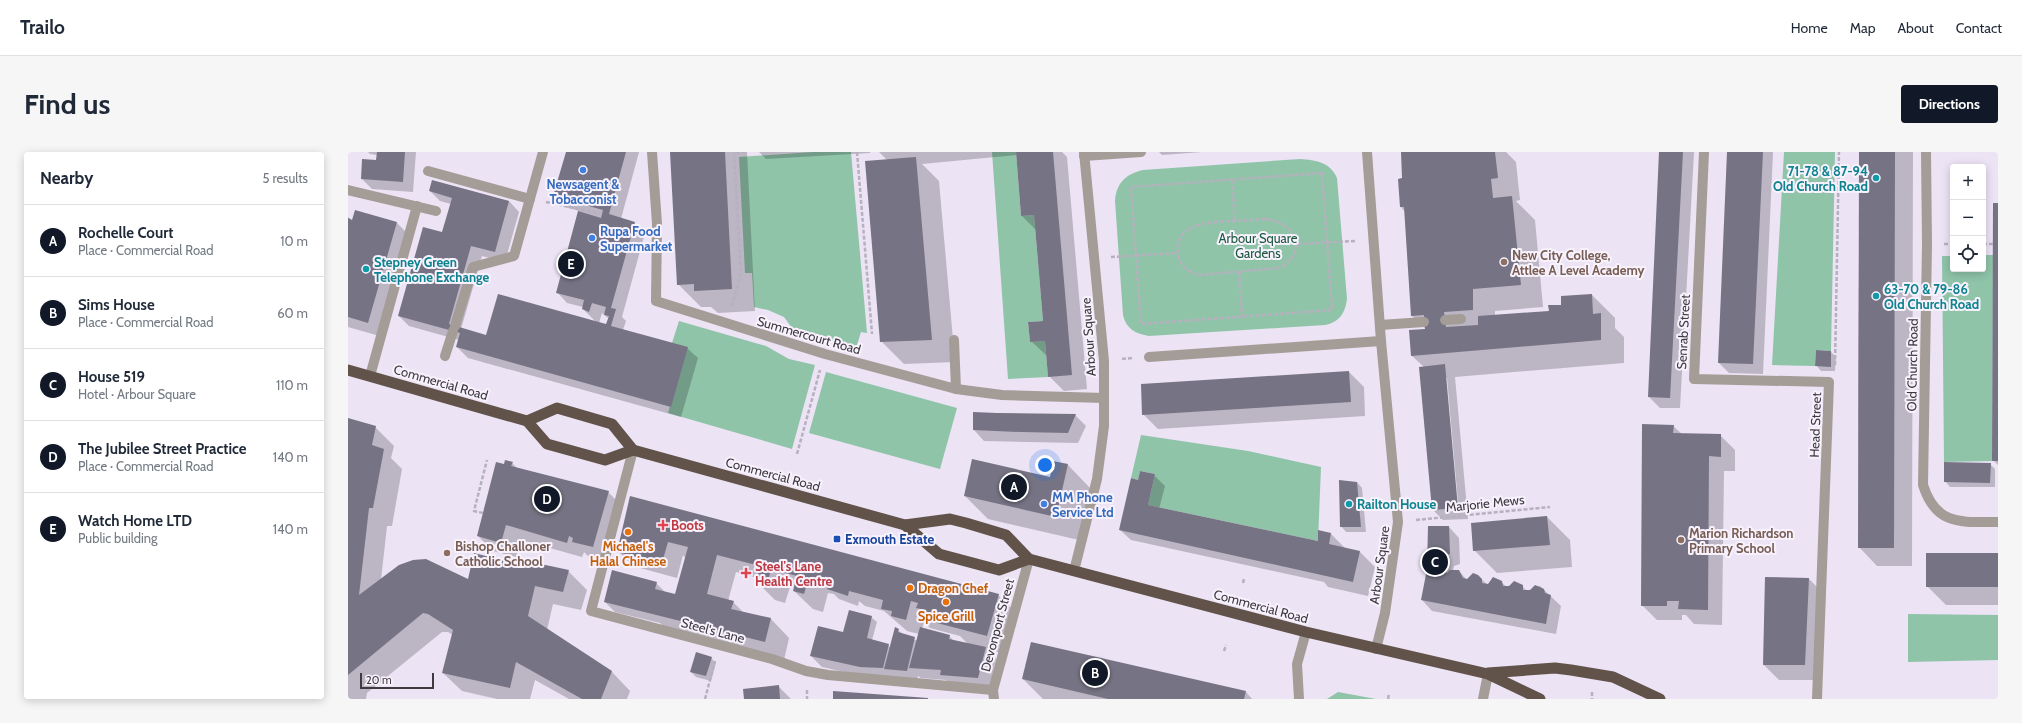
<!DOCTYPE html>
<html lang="en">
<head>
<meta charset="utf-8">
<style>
  body { margin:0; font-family:Cabin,sans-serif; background:#f6f6f7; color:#1f2937 }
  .controls { position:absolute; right:12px; top:12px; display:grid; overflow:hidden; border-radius:4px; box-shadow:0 2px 10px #0003 }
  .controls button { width:36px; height:36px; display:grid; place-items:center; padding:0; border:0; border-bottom:1px solid #e0e1e3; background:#fff; color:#1f2937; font:20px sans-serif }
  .scale { position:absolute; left:12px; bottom:10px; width:74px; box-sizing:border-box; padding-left:4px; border:2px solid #3e3a41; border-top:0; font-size:11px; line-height:14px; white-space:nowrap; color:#3e3a41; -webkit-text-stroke:3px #f8f2fd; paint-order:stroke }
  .you { position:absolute; left:697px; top:313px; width:14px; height:14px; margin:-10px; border:3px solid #fff; border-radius:50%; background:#1a73e8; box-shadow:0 0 0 6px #1a73e833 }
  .badge { display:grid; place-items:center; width:26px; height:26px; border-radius:50%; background:#111827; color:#fff; font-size:13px; font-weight:700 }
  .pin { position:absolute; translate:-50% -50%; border:2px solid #fff; box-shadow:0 1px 4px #0006 }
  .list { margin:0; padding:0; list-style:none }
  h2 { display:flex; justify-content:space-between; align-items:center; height:52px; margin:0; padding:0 16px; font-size:17px }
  h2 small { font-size:13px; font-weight:400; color:#747a83 }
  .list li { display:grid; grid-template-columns:26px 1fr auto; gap:12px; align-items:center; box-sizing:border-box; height:72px; padding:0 16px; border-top:1px solid #e0e1e3 }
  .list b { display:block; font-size:15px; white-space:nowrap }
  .list p { margin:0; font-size:13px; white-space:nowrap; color:#747a83 }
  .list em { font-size:13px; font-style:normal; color:#747a83 }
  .icon { flex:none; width:22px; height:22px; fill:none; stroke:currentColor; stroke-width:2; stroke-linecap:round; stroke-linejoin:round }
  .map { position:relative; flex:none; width:1650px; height:547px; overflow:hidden; border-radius:4px }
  header { display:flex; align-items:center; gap:24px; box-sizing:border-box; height:56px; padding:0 20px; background:#fff; border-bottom:1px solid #e0e1e3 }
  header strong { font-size:19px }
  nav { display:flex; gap:22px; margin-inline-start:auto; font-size:14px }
  .intro { display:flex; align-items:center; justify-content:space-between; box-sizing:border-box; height:96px; padding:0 24px }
  h1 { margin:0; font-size:28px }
  .button { padding:10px 18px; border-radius:4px; background:#111827; color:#fff; font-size:14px; font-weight:700 }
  main { display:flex; gap:24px; padding:0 24px }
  aside { flex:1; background:#fff; border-radius:4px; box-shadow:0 2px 10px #0003 }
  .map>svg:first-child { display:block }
</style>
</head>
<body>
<header>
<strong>Trailo</strong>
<nav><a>Home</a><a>Map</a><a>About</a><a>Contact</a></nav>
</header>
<div class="intro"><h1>Find us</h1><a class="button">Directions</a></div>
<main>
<aside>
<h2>Nearby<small>5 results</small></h2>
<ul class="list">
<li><span class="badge">A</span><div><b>Rochelle Court</b><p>Place · Commercial Road</p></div><em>10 m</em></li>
<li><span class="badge">B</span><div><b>Sims House</b><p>Place · Commercial Road</p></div><em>60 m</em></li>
<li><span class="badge">C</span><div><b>House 519</b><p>Hotel · Arbour Square</p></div><em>110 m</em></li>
<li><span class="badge">D</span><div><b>The Jubilee Street Practice</b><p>Place · Commercial Road</p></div><em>140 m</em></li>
<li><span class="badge">E</span><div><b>Watch Home LTD</b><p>Public building</p></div><em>140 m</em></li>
</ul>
</aside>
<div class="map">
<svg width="1650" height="547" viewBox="0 0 1650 547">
  <rect width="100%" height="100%" fill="#ece3f5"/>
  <g fill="#8fc4a9">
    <path d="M465 0H503L519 181 513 180 508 196 444 176 436 165 420 158 406 155 404 121H397L391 5Z"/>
    <path d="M644 0H668L673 64 686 63 695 169 680 170 682 190 697 189 700 225 660 227Z"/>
    <path d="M1436 0H1487L1483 199 1468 198 1467 214 1424 213Z"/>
    <path d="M952 7C968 8 982 10 989 26L999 147C997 162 991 170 977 173L801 184C788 182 778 177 775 163L767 49C768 31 778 22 795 18Z"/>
    <path d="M1635 103H1645L1644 309 1596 310 1594 104H1605V117H1635Z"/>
    <path d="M331 169 418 194 441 207 467 213 444 297 320 261 339 195 324 191Z"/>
    <path d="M478 220 609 256 592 317 461 281Z"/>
    <path d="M793 283 900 299 973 315 970 389 800 353 807 322 792 319 790 328 783 326Z"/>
    <path d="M1560 462 1650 463V508L1560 510Z"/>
    <path d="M990 540 1028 547H979Z"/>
  </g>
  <g fill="#0003" fill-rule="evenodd">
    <path d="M20 0H68L65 40 24 37 14 27 29 9V3L22 2Z"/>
    <path d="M219 0H291L273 67 286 71 297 81 274 165 278 169 275 178 339 196 350 206 333 265 120 206 109 195 111 188 61 174 51 164 94 81 103 52 92 49 82 39 85 29 161 49 171 60 157 110 134 104 113 177 139 184 248 170 235 157V155L219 151 209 140 231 59 217 55 206 44ZM254 161 261 167 259 173 251 171Z"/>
    <path d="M323 0H399L407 159 370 161 363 155H353L330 132Z"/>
    <path d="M411 0H522V1L418 7Z"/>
    <path d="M531 0H714L719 5 739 237 716 239 701 224 699 204 683 189 696 170 688 78 674 64 669 3 574 12 591 29 607 210 556 212 533 189 539 8Z"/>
    <path d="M811 0H854L814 3Z"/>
    <path d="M1054 0H1158L1168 10 1172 48 1168 49 1187 68 1195 155 1147 159V164L1202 160 1244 143 1267 166V176L1276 185V211L1107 225 1120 367 1095 368 1085 358 1076 215 1064 204 1079 178 1064 164 1057 60 1053 55 1051 28 1055 27ZM1097 226H1099L1111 361H1109Z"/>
    <path d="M1312 0H1346L1332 256H1312L1301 245Z"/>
    <path d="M1380 0H1425L1415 222 1381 221 1371 211Z"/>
    <path d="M1512 0H1565L1564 414H1529L1511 395 1510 234Z"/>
    <path d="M1650 52V313L1645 308Z"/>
    <path d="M8 59 49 71 64 86 35 185 0 175V65L5 69Z"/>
    <path d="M1483 200 1488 205 1487 219H1473L1468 213Z"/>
    <path d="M1001 220 1016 235 1017 264 810 277 795 262Z"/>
    <path d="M626 261 727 263 738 274 730 291 636 289 626 278Z"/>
    <path d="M0 267 27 275 46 294 43 306 54 317 44 374H39L33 428H121L174 414 220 419 239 438 233 458 205 452 199 478 264 520 282 539 279 547H221L187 528 182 547H149L114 539 95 521 105 483 100 480H94L19 541 18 547H0Z"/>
    <path d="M1325 274 1334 282 1372 283 1387 298V319H1376L1374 473 1346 472 1338 463H1334V468H1309L1294 453Z"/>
    <path d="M164 311 170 317 260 340 275 355 260 409 240 404 236 400 234 405 173 388 168 405 145 399 130 384 156 313Z"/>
    <path d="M1642 312 1647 317V335H1602L1597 329Z"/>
    <path d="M720 313 742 336 731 388 640 367 617 344 702 326Z"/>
    <path d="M806 323 817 334 811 357 970 390 971 379 983 382 998 397 1012 400 1027 415 1020 444 980 435 976 430 783 388 772 378 790 329Z"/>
    <path d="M1009 330 1014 336 1018 380H998L993 374Z"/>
    <path d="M283 345 650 443 669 462 658 502 639 497 648 507 641 536 604 534 598 528 573 526 570 524 569 529 523 526 474 515 463 504 523 465 529 470 524 488 543 495 550 478 556 483 570 489 571 482 559 479 536 459 517 454 511 449 510 454 491 447 486 442 480 441 475 460 465 457 446 439 447 436 442 435 437 451 427 448 409 430 410 426 388 420 380 449 385 450 396 461 423 467 441 486 436 508 320 479 312 471 267 460 257 450 308 431 318 441 328 443 338 407 335 403 329 426 285 414 270 399ZM576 470 582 476 612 484 620 492 606 489 601 484 574 477Z"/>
    <path d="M1199 365 1222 388 1224 415 1149 421 1126 398Z"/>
    <path d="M1101 375 1111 386 1112 412 1106 414 1105 419H1111L1119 428 1130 424 1139 432 1153 430 1159 435 1174 434 1179 439H1182L1188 434H1192L1213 454 1208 482 1084 459 1074 448 1080 417Z"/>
    <path d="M1650 402V453H1598L1579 434Z"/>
    <path d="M1461 427 1476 442 1472 528H1431L1416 513Z"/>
    <path d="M363 506 368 511 363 529 348 525 343 520Z"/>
    <path d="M675 527 898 540 904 547H695Z"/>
    <path d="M430 534 443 547H397Z"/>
  </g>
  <g fill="#767384">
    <path d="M29 0H57L55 30 13 27 14 7 28 8Z"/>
    <path d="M218 0H278L261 62 287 70 263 156 268 157 263 174 340 195 323 255 108 195 112 181 50 164 75 75 94 80 104 46 81 39 84 28 161 49 147 100 123 94 101 172 138 183 150 142 258 172 261 164 256 163 258 155 244 151 241 160 234 157 236 148 208 141 230 59 253 66 255 58 205 44Z"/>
    <path d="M322 0H377L384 137 346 139V132L329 133Z"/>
    <path d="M668 0H705L724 223 700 225 697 189 682 190 680 170 695 169 686 63 673 64Z"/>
    <path d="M1053 0H1147L1150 26 1143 27 1145 46 1164 44 1173 133 1125 137V158L1096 160 1098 175 1130 173V164L1201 159 1200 153H1213V144L1244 142 1245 162 1253 161V188L1063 204 1061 178 1077 177 1076 163 1063 164 1056 55H1052L1050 27 1054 26Z"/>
    <path d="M1311 0H1335L1322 246 1300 245Z"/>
    <path d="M1379 0H1415L1405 212 1370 211Z"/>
    <path d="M1511 0H1547L1546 396H1510Z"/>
    <path d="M568 5 584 188 532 190 517 9Z"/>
    <path d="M1645 51H1650V309H1644Z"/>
    <path d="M7 58 49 70 20 171 0 165V66L4 68Z"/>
    <path d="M1468 198 1483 199V215L1467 214Z"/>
    <path d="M1097 212 1110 356 1084 358 1071 215Z"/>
    <path d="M1001 219 1003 250 794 263 793 232Z"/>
    <path d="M625 260 649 261 728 262 720 281 673 280 625 278Z"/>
    <path d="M0 266 28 274 24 293 36 297 25 356H21L11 443 51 413 65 408 78 407 120 427 126 401 173 413 174 408 221 418 215 440 187 434 180 464 264 519 253 547H234L168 510 162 536 94 521 105 478 80 462 75 461 0 523Z"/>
    <path d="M1294 272 1326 273 1325 281 1373 282V305L1361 304 1360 458 1330 457 1331 449H1319V454H1293Z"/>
    <path d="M624 307 702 325 705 309 720 312 708 365 616 344Z"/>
    <path d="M157 308 165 310 163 314 261 339 245 395 224 390 225 386 221 384 219 391 158 373 153 391 129 384 148 310 156 312Z"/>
    <path d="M1596 310 1643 311 1642 331 1596 330Z"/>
    <path d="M792 319 807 322 800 353 970 389V378L983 381 981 392 1012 399 1005 430 771 378 783 326 790 328Z"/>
    <path d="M991 328 1009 330 1013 375H992Z"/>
    <path d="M282 344 651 442 639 484 570 466 573 457 568 456 570 451 563 449 558 468 543 464 544 459 533 457 535 448 501 439 500 444 479 437 480 434 460 428 456 442 445 439 449 424 423 417 419 433 408 430 412 414 369 403 359 442 386 449 383 457 423 466 417 490 256 450 264 418 309 430 307 437 327 442 340 395 320 390 314 411 269 400Z"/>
    <path d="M1199 364 1202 393 1125 399 1123 371Z"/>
    <path d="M1080 374H1101L1102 402 1096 403 1093 416 1099 421 1102 418H1111L1115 426 1119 427 1125 421 1130 423 1134 427V431L1140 432 1145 425 1154 429 1155 434H1161L1166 429 1175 433V438H1182L1187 433 1196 437 1197 441 1203 443 1198 472 1073 448 1079 417Z"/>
    <rect x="1578" y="401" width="72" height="34"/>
    <path d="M1417 425 1461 426 1457 513H1415Z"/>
    <path d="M501 458 524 464 519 486 541 492 535 516 512 515 462 504 470 474 495 480Z"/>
    <path d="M547 475 551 477 550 480 567 485 559 519 536 517Z"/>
    <path d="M572 475 602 483 601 487 638 495 630 526 592 523 593 518 561 516Z"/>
    <path d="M683 490 898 539 896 547H760L674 527Z"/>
    <path d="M348 500 364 505 358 524 342 520Z"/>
    <path d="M431 533 432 547H396L395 537Z"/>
    <path d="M485 539 580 546V547H485Z"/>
  </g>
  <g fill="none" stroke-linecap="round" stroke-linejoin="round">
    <g stroke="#b7b0be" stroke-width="2.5" stroke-dasharray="4 2" stroke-linecap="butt">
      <path d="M509 0 524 182"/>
      <path d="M974 21 984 158 793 172 783 35Z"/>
      <path d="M884 28 887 69"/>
      <path d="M198 50 254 62"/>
      <path d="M918 67C947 71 962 99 931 116L851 123C840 120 832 114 830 103 826 71 858 71 881 69 893 69 905 68 918 67Z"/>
      <path d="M949 92 1007 89"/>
      <path d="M1596 92H1605"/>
      <path d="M1635 92H1645"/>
      <path d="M763 105 830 101"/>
      <path d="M891 120 894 164"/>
      <path d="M384 154 393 122 386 1 398 0"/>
      <path d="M774 207 784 206"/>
      <path d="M1487 213 1491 0"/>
      <path d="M449 302 472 218"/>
      <path d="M135 361 126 359 139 308"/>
      <path d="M1068 368 1202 355"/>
      <path d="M895 431 896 427"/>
      <path d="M876 499 878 493"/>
      <path d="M459 538V547"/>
      <path d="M1244 540V547"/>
      <path d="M357 547 367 509"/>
      <path d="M1040 547 1041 542"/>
    </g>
    <g stroke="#a49c97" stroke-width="10">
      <path d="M0 38 88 59"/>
      <path d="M1097 168 1113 167"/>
      <path d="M1032 173 1076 170"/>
      <path d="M606 188 608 237"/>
    </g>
    <g stroke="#a49c97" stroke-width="10">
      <path d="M80 19 182 47"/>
      <path d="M107 174 125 115 166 104 195 0"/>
      <path d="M97 204 105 179"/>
    </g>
    <g stroke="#a49c97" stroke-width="10">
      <path d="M304 0 309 72 308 149 477 202 608 237 654 243 756 246"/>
      <path d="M1019 0 1033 189 1050 370 1037 461 1028 497"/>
      <path d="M1356 0 1346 227 1481 230 1469 547"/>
      <path d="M1578 0 1579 92 1575 333C1588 374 1613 370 1650 370"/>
      <path d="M736 4 793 0"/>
      <path d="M801 205 1033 189"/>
      <path d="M22 224 69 54"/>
      <path d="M285 298 243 459 424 507 458 519 480 523 645 538"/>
      <path d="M726 419 749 327 756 274V209L736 0"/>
      <path d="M646 547 645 538 681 407"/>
      <path d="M951 547 949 512 958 480"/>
      <path d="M1135 547 1140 522"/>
    </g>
    <g stroke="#62534a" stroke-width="11">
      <path d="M0 218 179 269 199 292 257 308 285 298"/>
      <path d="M179 269 209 256 264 272 285 298 557 373 602 367 618 371 658 383 681 407 958 480 1140 522 1192 547"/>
      <path d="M557 373 591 402 651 418 681 407"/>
      <path d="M1140 521 1207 516 1223 518 1265 525 1312 547"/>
    </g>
  </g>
  <g fill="#3f7fe0" stroke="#f8f2fd" stroke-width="1.5">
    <circle cx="235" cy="18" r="4"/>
    <circle cx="244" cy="86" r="4"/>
    <circle cx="696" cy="352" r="4"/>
  </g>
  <g fill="#0f9aa8" stroke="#f8f2fd" stroke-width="1.5">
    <circle cx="1528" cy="26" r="4"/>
    <circle cx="18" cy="117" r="4"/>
    <circle cx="1528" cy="144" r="4"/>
    <circle cx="1001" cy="352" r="4"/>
  </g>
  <g fill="#8d6e63" stroke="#f8f2fd" stroke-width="1.5">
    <circle cx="1156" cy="110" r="4"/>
    <circle cx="1333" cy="388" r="4"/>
    <circle cx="99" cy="401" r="4"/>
  </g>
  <g fill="#e0444e" stroke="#f8f2fd" stroke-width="1.5">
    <path d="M313 367h4v4h4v4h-4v4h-4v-4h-4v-4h4z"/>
    <path d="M396 415h4v4h4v4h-4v4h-4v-4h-4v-4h4z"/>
  </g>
  <g fill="#e8710a" stroke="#f8f2fd" stroke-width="1.5">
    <circle cx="280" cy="380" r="4"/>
    <circle cx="562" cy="436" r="4"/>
    <circle cx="598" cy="450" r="4"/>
  </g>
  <rect fill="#1a4fb4" stroke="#f8f2fd" stroke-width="1.5" x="485" y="383" width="8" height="8" rx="2"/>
  <g text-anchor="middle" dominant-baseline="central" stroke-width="4" stroke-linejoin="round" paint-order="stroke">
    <g font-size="13" font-weight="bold" fill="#0d838f" stroke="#f8f2fd" text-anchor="start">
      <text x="1520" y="19" text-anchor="end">71-78 &amp; 87-94<tspan x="1520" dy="15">Old Church Road</tspan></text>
      <text x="26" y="110">Stepney Green<tspan x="26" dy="15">Telephone Exchange</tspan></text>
      <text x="1536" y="137">63-70 &amp; 79-86<tspan x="1536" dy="15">Old Church Road</tspan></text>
      <text x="1009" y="352">Railton House</text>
    </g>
    <g font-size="13" font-weight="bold" fill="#366cbe" stroke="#f8f2fd" text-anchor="start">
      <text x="235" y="32" text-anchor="middle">Newsagent &amp;<tspan x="235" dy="15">Tobacconist</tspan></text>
      <text x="252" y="79">Rupa Food<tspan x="252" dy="15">Supermarket</tspan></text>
      <text x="704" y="345">MM Phone<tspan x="704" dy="15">Service Ltd</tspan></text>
    </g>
    <g font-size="13" fill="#1c583f" stroke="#f8f2fd">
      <text x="910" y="86">Arbour Square<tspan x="910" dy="15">Gardens</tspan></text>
    </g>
    <g font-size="13" font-weight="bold" fill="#785e54" stroke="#f8f2fd" text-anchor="start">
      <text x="1164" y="103">New City College,<tspan x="1164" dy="15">Attlee A Level Academy</tspan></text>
      <text x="1341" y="381">Marion Richardson<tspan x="1341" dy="15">Primary School</tspan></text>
      <text x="107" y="394">Bishop Challoner<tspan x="107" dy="15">Catholic School</tspan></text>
    </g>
    <g font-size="13" fill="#3e3a41" stroke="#f8f2fd">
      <text transform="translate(1335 180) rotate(-87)">Senrab Street</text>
      <text transform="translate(461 183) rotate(16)">Summercourt Road</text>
      <text transform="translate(740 185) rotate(-94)">Arbour Square</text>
      <text transform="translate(1564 213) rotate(-89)">Old Church Road</text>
      <text transform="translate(93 230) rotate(16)">Commercial Road</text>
      <text transform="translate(1467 273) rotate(-88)">Head Street</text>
      <text transform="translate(425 322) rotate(15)">Commercial Road</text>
      <text transform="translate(1137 351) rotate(-6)">Marjorie Mews</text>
      <text transform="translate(1031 413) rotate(-82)">Arbour Square</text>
      <text transform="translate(913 454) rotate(15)">Commercial Road</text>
      <text transform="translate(649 473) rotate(-75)">Devonport Street</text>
      <text transform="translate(365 478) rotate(15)">Steel's Lane</text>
    </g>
    <g font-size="13" font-weight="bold" fill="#be3a42" stroke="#f8f2fd" text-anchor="start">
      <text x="323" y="373">Boots</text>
      <text x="407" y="414">Steel's Lane<tspan x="407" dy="15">Health Centre</tspan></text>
    </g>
    <g font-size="13" font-weight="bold" fill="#164399" stroke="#f8f2fd" text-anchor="start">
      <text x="497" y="387">Exmouth Estate</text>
    </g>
    <g font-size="13" font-weight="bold" fill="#c56008" stroke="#f8f2fd">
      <text x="280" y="394">Michael's<tspan x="280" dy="15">Halal Chinese</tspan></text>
      <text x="570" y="436" text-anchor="start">Dragon Chef</text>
      <text x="598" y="464">Spice Grill</text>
    </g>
  </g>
</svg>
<div class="controls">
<button>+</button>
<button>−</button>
<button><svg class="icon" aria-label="locate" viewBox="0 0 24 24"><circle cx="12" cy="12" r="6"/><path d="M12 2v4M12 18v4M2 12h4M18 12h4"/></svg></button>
</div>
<div class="scale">20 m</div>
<div class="you"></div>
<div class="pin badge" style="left:666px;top:335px">A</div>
<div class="pin badge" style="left:747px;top:521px">B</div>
<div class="pin badge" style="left:1087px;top:410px">C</div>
<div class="pin badge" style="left:199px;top:347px">D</div>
<div class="pin badge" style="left:223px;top:112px">E</div>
</div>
</main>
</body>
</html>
